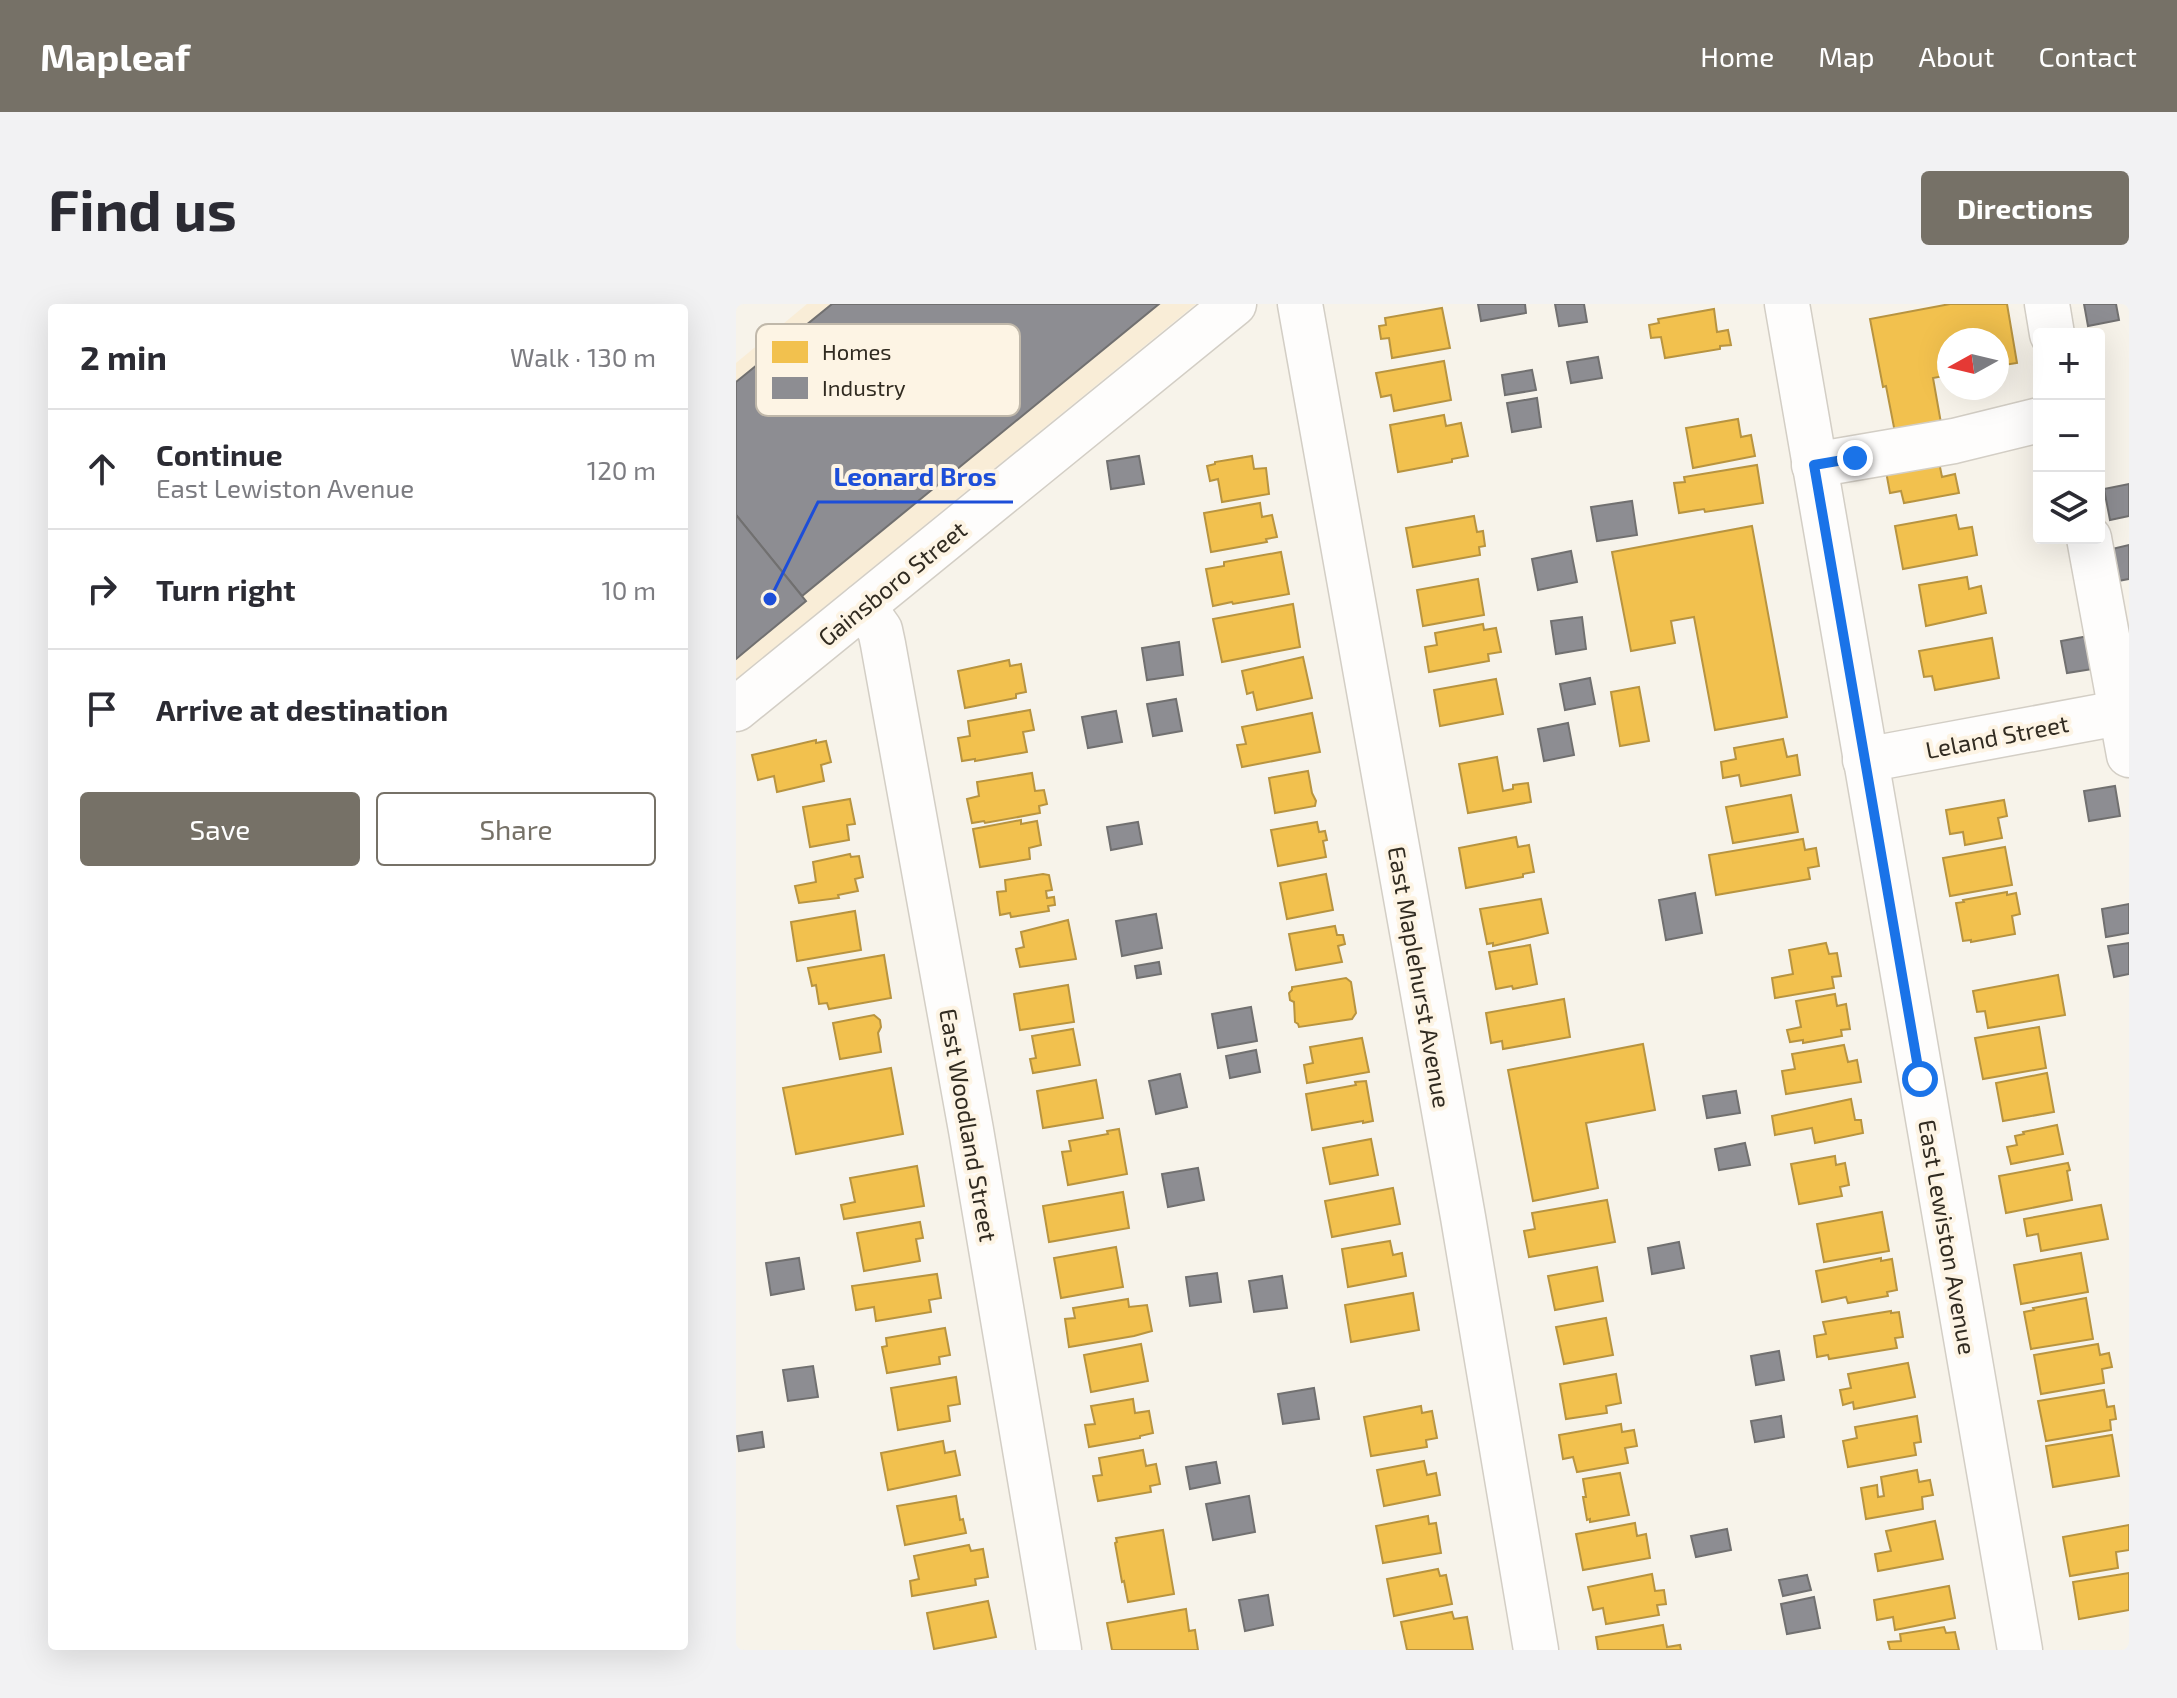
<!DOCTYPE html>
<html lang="en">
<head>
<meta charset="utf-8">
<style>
  body { margin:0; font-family:"Exo 2",sans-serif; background:#f2f2f3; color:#2b2b33 }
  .controls { position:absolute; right:24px; top:24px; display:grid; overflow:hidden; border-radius:8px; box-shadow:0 8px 32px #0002 }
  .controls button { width:72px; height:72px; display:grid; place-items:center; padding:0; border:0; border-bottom:2px solid #e1e1e2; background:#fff; color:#2b2b33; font:40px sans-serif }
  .compass { position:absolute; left:1201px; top:24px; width:72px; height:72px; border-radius:50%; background:#fff; box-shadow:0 8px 32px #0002; rotate:262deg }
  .stop { position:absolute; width:24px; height:24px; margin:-18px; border:6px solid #1a73e8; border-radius:50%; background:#fff }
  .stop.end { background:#1a73e8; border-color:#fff; box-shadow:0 2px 8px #0008 }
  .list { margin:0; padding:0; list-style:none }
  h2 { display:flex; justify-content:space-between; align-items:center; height:104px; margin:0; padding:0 32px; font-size:34px }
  h2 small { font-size:26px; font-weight:400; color:#7c7c81 }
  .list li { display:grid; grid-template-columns:52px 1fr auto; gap:24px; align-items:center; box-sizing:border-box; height:120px; padding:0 32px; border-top:2px solid #e1e1e2 }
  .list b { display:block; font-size:30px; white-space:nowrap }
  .list p { margin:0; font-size:26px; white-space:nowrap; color:#7c7c81 }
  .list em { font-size:26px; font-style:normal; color:#7c7c81 }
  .actions { display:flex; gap:16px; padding:24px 32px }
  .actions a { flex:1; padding:18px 0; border:2px solid #767167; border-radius:8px; text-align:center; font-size:28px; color:#767167 }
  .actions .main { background:#767167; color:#fff }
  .icon { flex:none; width:44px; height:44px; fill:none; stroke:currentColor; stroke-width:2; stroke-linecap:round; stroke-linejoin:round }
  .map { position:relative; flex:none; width:1393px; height:1346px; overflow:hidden; border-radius:8px }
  header { display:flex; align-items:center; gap:48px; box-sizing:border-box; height:112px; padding:0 40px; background:#767167; color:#fff }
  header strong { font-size:38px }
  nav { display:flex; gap:44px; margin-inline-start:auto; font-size:28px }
  .intro { display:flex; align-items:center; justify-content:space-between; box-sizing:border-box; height:192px; padding:0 48px }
  h1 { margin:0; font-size:56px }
  .button { padding:20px 36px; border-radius:8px; background:#767167; color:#fff; font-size:28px; font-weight:700 }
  main { display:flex; gap:48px; padding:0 48px }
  aside { flex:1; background:#fff; border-radius:8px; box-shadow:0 8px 32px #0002 }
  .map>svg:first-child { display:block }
</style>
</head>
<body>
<header>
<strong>Mapleaf</strong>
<nav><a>Home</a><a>Map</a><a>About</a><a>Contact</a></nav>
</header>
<div class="intro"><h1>Find us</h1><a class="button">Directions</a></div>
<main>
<aside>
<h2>2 min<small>Walk · 130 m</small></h2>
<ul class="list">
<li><svg class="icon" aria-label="ahead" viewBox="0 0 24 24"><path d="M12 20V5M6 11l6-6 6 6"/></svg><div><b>Continue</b><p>East Lewiston Avenue</p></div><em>120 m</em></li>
<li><svg class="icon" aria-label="right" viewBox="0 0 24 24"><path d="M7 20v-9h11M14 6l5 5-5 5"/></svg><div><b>Turn right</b></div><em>10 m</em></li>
<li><svg class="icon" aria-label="arrive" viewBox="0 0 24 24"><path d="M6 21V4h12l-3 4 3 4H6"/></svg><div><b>Arrive at destination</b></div></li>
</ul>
<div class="actions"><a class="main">Save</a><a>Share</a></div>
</aside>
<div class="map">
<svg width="1393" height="1346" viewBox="0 0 1393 1346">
  <rect width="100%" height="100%" fill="#f7f3ea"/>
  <path fill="#f9edd7" d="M71 0H460L0 375V59Z"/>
  <g fill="#f2c14e" stroke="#b89440" stroke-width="2">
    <path d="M1214 0H1271L1281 59 1261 62V36H1213V71L1197 74 1208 136 1162 144 1150 82 1147 83 1134 15Z"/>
    <path d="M706 4 714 44 656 54 653 34 645 35 643 22 650 21 649 14Z"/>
    <path d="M978 5 981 28 992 26 995 41 984 42V45L929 54 925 33 915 34 913 21 923 19 922 15Z"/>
    <path d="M708 57 715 96 658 107 655 91 645 93 640 69Z"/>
    <path d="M708 111 710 122 725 119 732 152 716 155V158L662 168 654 121Z"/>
    <path d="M1002 115 1005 133 1015 131 1019 152 957 164 950 124Z"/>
    <path d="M516 152 518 165 530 164 533 190 486 198 482 175 474 177 471 162 479 160V158Z"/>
    <path d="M1202 153 1206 173 1219 170 1223 189 1168 199 1165 187 1154 189 1149 162Z"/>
    <path d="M1021 161 1027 199 969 208 968 205 943 209 938 179 949 178 948 173Z"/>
    <path d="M524 199 526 213 536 211 541 233 530 235 531 238 475 248 468 209Z"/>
    <path d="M1220 211 1223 225 1236 223 1241 251 1167 265 1159 222Z"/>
    <path d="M738 212 741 228 747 227 749 242 743 243 744 251 677 263 670 224Z"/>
    <path d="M1016 222 1051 413 979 426 958 313 935 317 939 339 895 347 876 248Z"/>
    <path d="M545 248 553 290 497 300 496 298 477 302 470 265 488 262V258Z"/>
    <path d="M1231 273 1233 285 1245 282 1250 309 1190 322 1183 281Z"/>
    <path d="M742 275 748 311 687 322 681 286Z"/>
    <path d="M557 300 564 343 486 358 477 315Z"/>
    <path d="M747 320 748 326 760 324 765 348 752 350 753 357 693 368 689 343 701 341 699 329Z"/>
    <path d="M1256 334 1263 374 1199 386 1196 372 1188 373 1183 347Z"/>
    <path d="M567 353 576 394 521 406 517 388 511 390 506 367Z"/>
    <path d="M273 356 274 362 285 360 290 388 280 390V394L229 404 222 367Z"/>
    <path d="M760 375 767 410 704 422 698 386Z"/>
    <path d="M903 383 913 437 884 442 875 388Z"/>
    <path d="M294 406 298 426 287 428 291 448 239 457V455L226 457 222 434 234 432 232 417Z"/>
    <path d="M576 409 584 448 506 463 501 441 510 440 506 423Z"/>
    <path d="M1047 435 1051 453 1061 451 1064 471 1005 482 1003 471 987 474 985 458 1000 455 998 444Z"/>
    <path d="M80 436V439L90 437 95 458 85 461 88 477 41 488 38 472 22 476 16 451Z"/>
    <path d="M761 453 767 487 777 485V481L792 479 795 498 732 509 723 460Z"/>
    <path d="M572 467 576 489 580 497 579 502 539 509 533 474Z"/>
    <path d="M296 469 299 487 308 486 311 500 303 502 304 509 249 519 248 517 236 519 231 495 243 492 241 478Z"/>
    <path d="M1055 491 1062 528 997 539 990 503Z"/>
    <path d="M114 495 119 520 111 521 113 536 74 543 67 503Z"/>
    <path d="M1268 496 1271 512 1262 514 1266 534 1229 541 1227 528 1214 530 1210 506Z"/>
    <path d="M285 516V520L301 517 305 541 293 544 294 555 244 563 237 525Z"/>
    <path d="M581 518 583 528 589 527 591 536 587 537 590 553 542 562 535 526Z"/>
    <path d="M780 533 782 543 793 541 798 568 787 570V573L730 584 723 544Z"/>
    <path d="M1067 535 1069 546 1080 544 1083 562 1072 564 1074 575 980 591 973 551Z"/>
    <path d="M1269 543 1276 581 1214 592 1207 554Z"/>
    <path d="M114 550 115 553 123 552 127 573 119 575 122 587 102 591 103 594 63 599 59 582 80 578 77 558Z"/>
    <path d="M307 570 313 571 316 586 310 587 311 594 318 593 319 601 312 602 313 607 275 613 274 609 264 611 261 588 270 587 269 576Z"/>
    <path d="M590 570 597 606 551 615 544 579Z"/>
    <path d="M1271 588V591L1280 589 1284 610 1276 612 1279 630 1235 638V636L1227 637 1220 599 1228 598 1227 596Z"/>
    <path d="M805 595 812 629 757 642V639L751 640 744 605Z"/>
    <path d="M119 607 125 646 61 657 55 618Z"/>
    <path d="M332 616 340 655 284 663 280 645 288 643 285 628Z"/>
    <path d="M599 622 601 631H607L609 640 602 642 606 658 560 666 553 630Z"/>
    <path d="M1090 639 1093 650 1101 649 1105 672 1096 673 1098 684 1039 694 1036 674 1057 670 1053 646Z"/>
    <path d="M794 641 801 680 777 685 776 682 760 685 753 648Z"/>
    <path d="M148 651 155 694 93 705 91 699 83 700 80 681 76 682 72 664Z"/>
    <path d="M1322 671 1329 711 1252 724 1249 707 1241 708 1237 687Z"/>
    <path d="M610 674 615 678 620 709 616 715 563 723 562 720 559 718 558 698 554 696 553 689 556 686V683Z"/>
    <path d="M332 681 338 718 284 726 278 690Z"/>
    <path d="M1099 690 1101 702 1110 700 1114 725 1105 726 1106 732 1067 739V736L1054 738 1051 726 1065 723 1060 697Z"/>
    <path d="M828 695 834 733 767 745 766 737 755 739 750 709Z"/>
    <path d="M138 711 144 716 145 723 142 729 145 748 104 755 97 719Z"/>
    <path d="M1303 723 1310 764 1247 775 1239 734Z"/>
    <path d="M337 725 344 761 297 769 294 755 300 754 296 732Z"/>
    <path d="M626 734 633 768 571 779 568 761 577 759 574 743Z"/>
    <path d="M907 740 919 806 850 819 862 884 797 897 772 766Z"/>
    <path d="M1108 741 1112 758 1121 756 1125 778 1050 790 1046 767 1059 765 1056 750Z"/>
    <path d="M155 764 167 830 60 850 47 784Z"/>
    <path d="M1311 769 1318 808 1267 817 1260 779Z"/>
    <path d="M360 776 367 814 307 824 301 787Z"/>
    <path d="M630 777 637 817 627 819V817L576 826 570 790 620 781 619 778Z"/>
    <path d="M1115 795 1119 816H1125L1127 829 1079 839 1076 824 1039 831 1036 812Z"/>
    <path d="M1321 821 1327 850 1275 860 1271 843 1281 841 1279 832 1288 830 1287 828Z"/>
    <path d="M383 825 391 870 332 881 326 848 335 847 333 837 372 830 371 827Z"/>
    <path d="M635 835 642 871 594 880 587 844Z"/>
    <path d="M1099 852 1100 861 1109 859 1113 881 1104 883 1106 892 1063 900 1055 860Z"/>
    <path d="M1332 859 1334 866 1331 867 1336 896 1270 909 1263 872Z"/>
    <path d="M181 862 188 902 108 915 105 901 119 898 114 874Z"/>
    <path d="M657 884 664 920 596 933 589 897Z"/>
    <path d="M387 888 393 924 313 938 307 902Z"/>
    <path d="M871 896 879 938 793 953 788 927 799 925 796 909Z"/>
    <path d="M1365 901 1372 935 1305 947 1302 930 1291 932 1288 915Z"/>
    <path d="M1146 908 1153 947 1088 958 1081 920Z"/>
    <path d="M184 918 187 934 180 935 184 957 128 967 121 929Z"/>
    <path d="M654 937 657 951 666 949 670 972 612 983 606 945Z"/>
    <path d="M380 943 387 983 325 994 318 954Z"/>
    <path d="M1345 949 1352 988 1285 1000 1278 961Z"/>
    <path d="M1145 954V957L1156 955 1161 986 1151 988 1152 992 1112 999 1110 993 1086 998 1080 967Z"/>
    <path d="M861 963 867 997 819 1006 812 972Z"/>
    <path d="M201 970 205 994 193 996 195 1008 140 1017 138 1003 120 1006 116 982Z"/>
    <path d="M677 989 683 1026 615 1038 609 1001Z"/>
    <path d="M1350 994 1357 1035 1295 1045 1288 1008 1298 1006 1297 1004Z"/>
    <path d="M392 995 393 1003 411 1001 416 1027 398 1032 333 1043 329 1015 339 1014 337 1004Z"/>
    <path d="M1155 1007V1009L1163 1008 1167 1033 1159 1034 1161 1044 1093 1055 1092 1051 1081 1053 1078 1032 1090 1030 1087 1018Z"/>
    <path d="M870 1014 877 1051 828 1060 820 1023Z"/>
    <path d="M209 1024 214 1051 203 1053 204 1060 151 1069 146 1043 151 1042 150 1034Z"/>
    <path d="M405 1040 412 1077 355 1088 348 1051Z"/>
    <path d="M1362 1040 1364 1051 1373 1049 1376 1063 1366 1065 1368 1079 1305 1090 1298 1051Z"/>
    <path d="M1172 1059 1179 1093 1118 1105 1117 1098 1107 1101 1104 1086 1115 1084 1112 1070Z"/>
    <path d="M880 1070 885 1099 870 1102 871 1109 830 1115 824 1080Z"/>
    <path d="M220 1073 224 1100 212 1102 214 1117 162 1126 155 1084Z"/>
    <path d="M1368 1086 1371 1103 1378 1102 1380 1115 1374 1116 1375 1126 1310 1137 1302 1097Z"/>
    <path d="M397 1095 399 1109 413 1107 417 1129 404 1132V1134L353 1143 349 1121 359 1120 355 1102Z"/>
    <path d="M685 1102 686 1109 696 1107 701 1134 690 1136 691 1143 635 1152 628 1113Z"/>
    <path d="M1181 1112 1185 1138 1178 1139 1180 1151 1112 1163 1107 1137 1121 1134 1119 1123Z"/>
    <path d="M885 1120 886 1128 898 1126 901 1142 889 1144 892 1159 841 1168 837 1153 827 1155 823 1131Z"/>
    <path d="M1376 1131 1383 1172 1317 1183 1310 1142Z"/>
    <path d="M207 1137 209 1149 219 1147 224 1171 152 1186 145 1149Z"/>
    <path d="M407 1146 410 1162 420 1160 424 1180 414 1182 415 1188 362 1197 357 1172 366 1171 363 1154Z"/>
    <path d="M688 1157 691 1171 700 1169 704 1191 648 1202 641 1166Z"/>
    <path d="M1181 1166 1183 1178 1194 1176 1197 1191 1186 1193 1187 1205 1130 1215 1125 1184 1141 1181 1142 1193 1148 1192 1145 1173Z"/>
    <path d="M884 1169 893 1211 854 1218V1215L851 1216 847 1193H850L847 1175Z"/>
    <path d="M220 1192 224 1216 227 1215 230 1229 169 1241 161 1202Z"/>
    <path d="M692 1212 693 1220 700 1219 705 1249 647 1259 640 1222Z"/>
    <path d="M1199 1217 1207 1255 1142 1267 1139 1250 1155 1247 1150 1227Z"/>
    <path d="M899 1219 901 1232 910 1230 914 1254 847 1266 840 1230Z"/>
    <path d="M1393 1221V1246L1380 1248 1382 1264 1334 1272 1327 1233Z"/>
    <path d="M427 1226 438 1290 392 1298 388 1277 386 1278 379 1239 381 1238 380 1234Z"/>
    <path d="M233 1241 235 1247 247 1245 252 1273 239 1275 240 1281 176 1292 174 1277 183 1275 178 1252Z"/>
    <path d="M702 1265 704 1272 710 1271 716 1300 658 1312 651 1275Z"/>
    <path d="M1393 1269V1306L1343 1315 1337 1278Z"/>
    <path d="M916 1270 919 1287 928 1286 930 1300 921 1301 923 1311 870 1320 867 1304 857 1306 852 1283Z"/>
    <path d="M1213 1282 1219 1314 1159 1326 1157 1313 1141 1316 1138 1296Z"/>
    <path d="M252 1297 260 1333 198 1345 191 1309Z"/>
    <path d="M450 1305 453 1327 459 1326 462 1346H376L371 1319Z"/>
    <path d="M716 1308 718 1315 731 1313 737 1346H671L665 1318Z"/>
    <path d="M927 1321 931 1343 944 1341 945 1346H862L860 1333Z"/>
    <path d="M1208 1323 1210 1329 1219 1328 1223 1346H1154L1152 1338 1165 1337 1164 1330Z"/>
  </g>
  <g fill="#8d8d92" stroke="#717070" stroke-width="2">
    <path d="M96 0H423L66 292 0 211V78Z"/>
    <path d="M742 0H789L790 9 745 17Z"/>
    <path d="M819 0H848L851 18 823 22Z"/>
    <path d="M1348 0H1380L1383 16 1352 22Z"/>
    <path d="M862 53 866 74 835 79 831 58Z"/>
    <path d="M796 66 800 86 769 91 766 71Z"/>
    <path d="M801 94 805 123 776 128 771 99Z"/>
    <path d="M403 152 408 180 375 185 371 157Z"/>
    <path d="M1393 180V212L1374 216 1368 185Z"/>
    <path d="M896 197 901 231 861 237 855 203Z"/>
    <path d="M0 211 70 297 0 355Z"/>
    <path d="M1393 241V275L1382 277 1376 245Z"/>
    <path d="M835 247 841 278 802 286 796 255Z"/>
    <path d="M846 313 850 345 820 350 815 317Z"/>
    <path d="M1358 331 1363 364 1331 369 1325 337Z"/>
    <path d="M443 338 447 371 411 376 406 344Z"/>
    <path d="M854 374 859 400 829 406 824 380Z"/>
    <path d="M440 395 446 427 417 432 411 400Z"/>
    <path d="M380 407 386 438 352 444 346 413Z"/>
    <path d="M832 419 838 451 808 457 802 425Z"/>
    <path d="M1379 482 1384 512 1353 517 1348 487Z"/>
    <path d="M402 518 406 540 375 546 371 523Z"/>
    <path d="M959 589 966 629 930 636 923 596Z"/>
    <path d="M1393 600V629L1370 633 1366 605Z"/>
    <path d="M420 610 426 644 386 652 380 617Z"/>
    <path d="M1393 639V670L1378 673 1372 642Z"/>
    <path d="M423 658 425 670 401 674 399 662Z"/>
    <path d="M515 703 521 737 482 744 476 710Z"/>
    <path d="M520 746 524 768 494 774 490 752Z"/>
    <path d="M444 770 451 803 420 810 413 777Z"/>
    <path d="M1000 787 1004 809 971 814 967 792Z"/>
    <path d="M1009 839 1014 861 983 866 979 845Z"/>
    <path d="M462 864 468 896 432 903 426 870Z"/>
    <path d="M943 938 948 964 916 970 912 944Z"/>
    <path d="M63 954 68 985 35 991 30 959Z"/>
    <path d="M481 969 485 998 454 1002 450 973Z"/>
    <path d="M546 972 551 1004 518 1008 513 977Z"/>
    <path d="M1043 1047 1048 1076 1020 1081 1015 1052Z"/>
    <path d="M77 1062 82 1093 52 1097 47 1066Z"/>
    <path d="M578 1084 583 1115 547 1120 542 1090Z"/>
    <path d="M1045 1112 1048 1133 1019 1138 1015 1117Z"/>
    <path d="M26 1128 28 1143 3 1147 1 1132Z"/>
    <path d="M480 1158 484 1179 454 1185 450 1163Z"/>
    <path d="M513 1192 519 1228 477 1236 470 1200Z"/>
    <path d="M991 1225 995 1246 960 1253 955 1232Z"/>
    <path d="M1071 1271 1075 1286 1047 1292 1043 1276Z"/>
    <path d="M532 1291 537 1321 509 1327 503 1296Z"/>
    <path d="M1078 1293 1084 1324 1051 1330 1045 1300Z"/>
  </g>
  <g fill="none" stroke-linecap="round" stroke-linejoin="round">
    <defs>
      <g id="minor">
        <path d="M564 0 727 913 800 1346"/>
        <path d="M1051 0 1284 1346"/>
        <path d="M1311 0 1316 30"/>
        <path d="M1078 161 1218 137 1303 116"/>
        <path d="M1353 234 1393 451"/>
        <path d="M127 302 144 326 147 340 235 826 323 1346"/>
        <path d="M0 405 498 0"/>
        <path d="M1129 456 1393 407"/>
      </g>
    </defs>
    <use href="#minor" stroke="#d3cec5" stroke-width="47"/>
    <use href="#minor" stroke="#fefdfc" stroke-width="44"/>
  </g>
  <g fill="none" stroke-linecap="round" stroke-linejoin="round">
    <path stroke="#1a73e8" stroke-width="10" d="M1119 154 1078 161 1184 775"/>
  </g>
  <g text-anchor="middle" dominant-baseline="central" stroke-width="8" stroke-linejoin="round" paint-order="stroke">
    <g font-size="24" fill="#312b21" stroke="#fdf4e4">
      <text transform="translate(156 279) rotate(-39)">Gainsboro Street</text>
      <text transform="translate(1261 432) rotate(-11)">Leland Street</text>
      <text transform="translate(684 673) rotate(80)">East Maplehurst Avenue</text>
      <text transform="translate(233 821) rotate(80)">East Woodland Street</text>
      <text transform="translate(1212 933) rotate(80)">East Lewiston Avenue</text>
    </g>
  </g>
  <rect x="20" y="20" width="264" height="92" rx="12" fill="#fdf4e4" stroke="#c0b8aa" stroke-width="2"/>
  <rect x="36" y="37" width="36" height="22" fill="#f2c14e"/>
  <rect x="36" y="73" width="36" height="22" fill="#8d8d92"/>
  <g font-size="22" fill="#312b21">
    <text x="86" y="56">Homes</text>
    <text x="86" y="92">Industry</text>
  </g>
  <path fill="none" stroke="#1d4ed8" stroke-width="3" d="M34 295L82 198H277"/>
  <circle fill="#1d4ed8" stroke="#fdf4e4" stroke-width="3" cx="34" cy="295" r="8"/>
  <g font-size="26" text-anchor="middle" font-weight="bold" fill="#1d4ed8" stroke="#fdf4e4" stroke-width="8" stroke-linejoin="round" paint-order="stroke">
    <text x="179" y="182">Leonard Bros</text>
  </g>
</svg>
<div class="controls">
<button>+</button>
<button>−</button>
<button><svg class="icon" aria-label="layers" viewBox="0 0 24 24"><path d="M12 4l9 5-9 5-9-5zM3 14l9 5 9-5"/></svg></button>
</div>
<svg class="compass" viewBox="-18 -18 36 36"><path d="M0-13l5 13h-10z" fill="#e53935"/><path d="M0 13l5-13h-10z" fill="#7c7c81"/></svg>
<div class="stop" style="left:1184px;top:775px"></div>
<div class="stop end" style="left:1119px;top:154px"></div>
</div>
</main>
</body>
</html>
